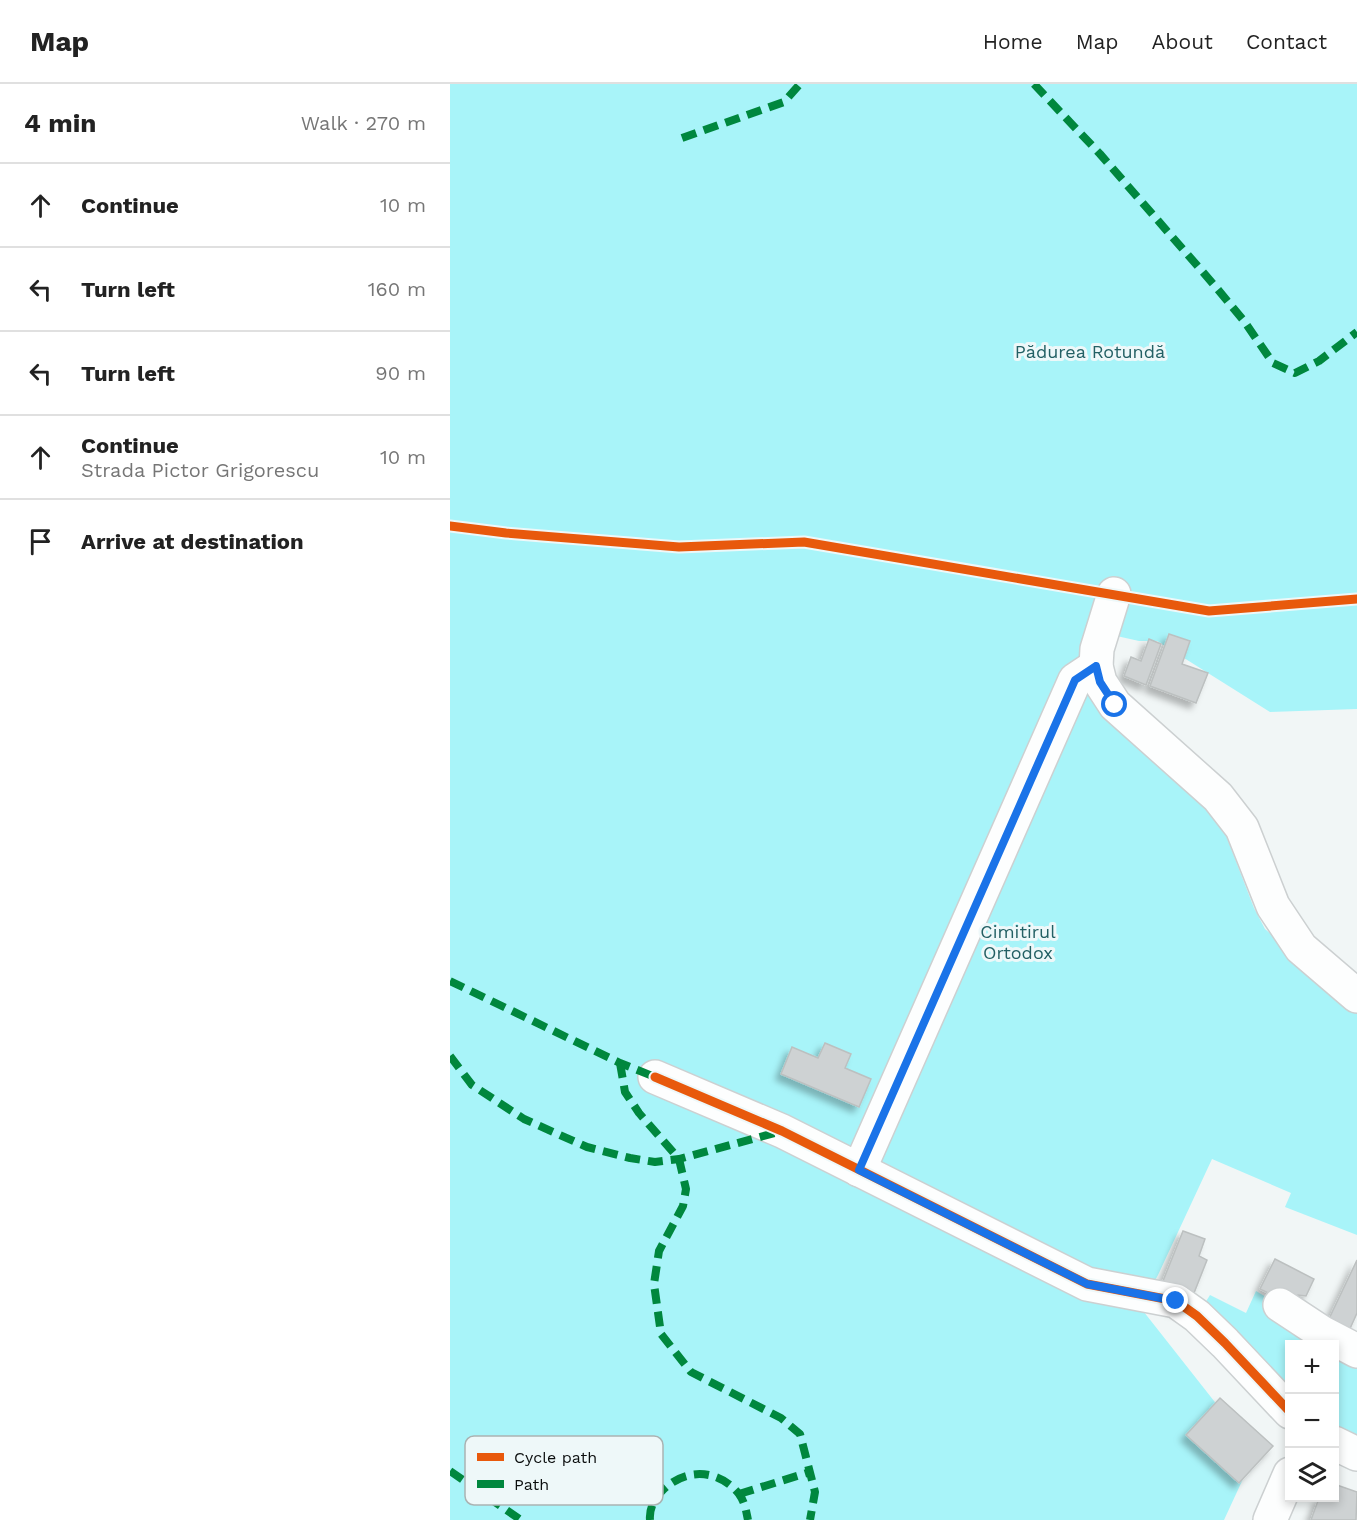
<!DOCTYPE html>
<html lang="en">
<head>
<meta charset="utf-8">
<style>
  body { margin:0; font-family:"Work Sans",sans-serif; background:#f6f6f6; color:#222 }
  .controls { position:absolute; right:18px; bottom:18px; display:grid; overflow:hidden; border-radius:0px; box-shadow:0 3px 9px #0003 }
  .controls button { width:54px; height:54px; display:grid; place-items:center; padding:0; border:0; border-bottom:2px solid #e0e0e0; background:#fff; color:#222; font:30px sans-serif }
  .stop { position:absolute; width:18px; height:18px; margin:-14px; border:4px solid #1a73e8; border-radius:50%; background:#fff }
  .stop.end { background:#1a73e8; border-color:#fff; box-shadow:0 2px 6px #0008 }
  .list { margin:0; padding:0; list-style:none }
  h2 { display:flex; justify-content:space-between; align-items:center; height:78px; margin:0; padding:0 24px; font-size:26px }
  h2 small { font-size:20px; font-weight:400; color:#767676 }
  .list li { display:grid; grid-template-columns:39px 1fr auto; gap:18px; align-items:center; box-sizing:border-box; height:84px; padding:0 24px; border-top:2px solid #e0e0e0 }
  .list b { display:block; font-size:22px; white-space:nowrap }
  .list p { margin:0; font-size:20px; white-space:nowrap; color:#767676 }
  .list em { font-size:20px; font-style:normal; color:#767676 }
  .icon { flex:none; width:33px; height:33px; fill:none; stroke:currentColor; stroke-width:2; stroke-linecap:round; stroke-linejoin:round }
  .map { position:relative; flex:none; width:907px; height:1436px; overflow:hidden }
  header { display:flex; align-items:center; gap:36px; box-sizing:border-box; height:84px; padding:0 30px; background:#fff; border-bottom:2px solid #e0e0e0 }
  header strong { font-size:28px }
  nav { display:flex; gap:33px; margin-inline-start:auto; font-size:21px }
  main { display:flex }
  aside { flex:1; background:#fff }
  .map>svg:first-child { display:block }
</style>
</head>
<body>
<header>
<strong>Map</strong>
<nav><a>Home</a><a>Map</a><a>About</a><a>Contact</a></nav>
</header>
<main>
<aside>
<h2>4 min<small>Walk · 270 m</small></h2>
<ul class="list">
<li><svg class="icon" aria-label="ahead" viewBox="0 0 24 24"><path d="M12 20V5M6 11l6-6 6 6"/></svg><div><b>Continue</b></div><em>10 m</em></li>
<li><svg class="icon" aria-label="left" viewBox="0 0 24 24"><path d="M17 20v-9H6M10 6l-5 5 5 5"/></svg><div><b>Turn left</b></div><em>160 m</em></li>
<li><svg class="icon" aria-label="left" viewBox="0 0 24 24"><path d="M17 20v-9H6M10 6l-5 5 5 5"/></svg><div><b>Turn left</b></div><em>90 m</em></li>
<li><svg class="icon" aria-label="ahead" viewBox="0 0 24 24"><path d="M12 20V5M6 11l6-6 6 6"/></svg><div><b>Continue</b><p>Strada Pictor Grigorescu</p></div><em>10 m</em></li>
<li><svg class="icon" aria-label="arrive" viewBox="0 0 24 24"><path d="M6 21V4h12l-3 4 3 4H6"/></svg><div><b>Arrive at destination</b></div></li>
</ul>
</aside>
<div class="map">
<svg width="907" height="1436" viewBox="0 0 907 1436">
  <defs>
    <filter id="shadow"><feDropShadow dx="-5.5" dy="5.5" stdDeviation="3" flood-color="#0004"/></filter>
  </defs>
  <rect width="100%" height="100%" fill="#f1f6f6"/>
  <g fill="#a8f4f9">
    <path d="M0 0H907V625L820 628 707 557H689L640 546 634 603 767 728 804 824 815 845 907 924V1151L835 1123 841 1109 762 1075 708 1191 690 1223 805 1369 774 1436H0Z"/>
    <path d="M806 1207 907 1267V1370L885 1359 884 1260H840L839 1328 747 1232 760 1211 796 1229Z"/>
  </g>
  <g fill="#ced2d3" stroke="#bcc0c0" stroke-width="1.5" filter="url(#shadow)">
    <path d="M719 550 740 557 732 580 758 589 746 619 700 602Z"/>
    <path d="M699 555 711 560 696 601 674 592 681 573 691 577Z"/>
    <path d="M375 959 401 970 395 984 421 995 409 1023 331 990 342 963 368 974Z"/>
    <path d="M733 1147 755 1155 749 1172 757 1176 744 1209 713 1197Z"/>
    <path d="M825 1175 864 1195 856 1212 848 1211 843 1221 810 1205Z"/>
    <path d="M907 1176V1229L898 1249 877 1239Z"/>
    <path d="M770 1314 823 1362 789 1399 736 1351Z"/>
    <path d="M884 1400 907 1408 906 1436H861L869 1414H884Z"/>
  </g>
  <g fill="none" stroke-linecap="round" stroke-linejoin="round">
    <defs>
      <g id="minor">
        <path d="M664 510 647 565 646 582 650 598 665 621 768 713 792 744 823 822 851 864 907 912"/>
        <path d="M205 993 332 1047 637 1200 726 1217 747 1232 775 1259 840 1328"/>
        <path d="M409 1086 625 596 646 582"/>
        <path d="M830 1221 871 1248 907 1267"/>
        <path d="M884 1359 907 1370"/>
        <path d="M820 1436 840 1390"/>
      </g>
    </defs>
    <use href="#minor" stroke="#ccd0d1" stroke-width="36"/>
    <use href="#minor" stroke="#fdfefe" stroke-width="33"/>
    <g stroke="#00873e" stroke-width="8" stroke-dasharray="15 8" stroke-linecap="butt">
      <path d="M584 0 650 70 765 202 794 237 823 279 845 289 869 277 907 248"/>
      <path d="M232 54 334 18 350 0"/>
      <path d="M0 897 170 979 205 993"/>
      <path d="M0 972 22 1001 74 1035 137 1063 180 1074 205 1078 229 1075 332 1047"/>
      <path d="M170 979 175 1008 189 1029 229 1075 236 1105 233 1122 209 1167 204 1200 211 1250 241 1288 331 1334 350 1350 365 1408 360 1436"/>
      <path d="M0 1387 71 1436"/>
      <path d="M289 1410 360 1388"/>
      <path d="M200 1436C199 1425 204 1415 212 1407 234 1384 268 1384 289 1410 295 1418 296 1427 298 1436"/>
    </g>
    <defs>
      <g id="cycleway">
        <path d="M0 442 56 449 229 463 354 458 759 527 907 515"/>
        <path d="M205 993 332 1047 637 1200 726 1217 747 1232 775 1259 840 1328"/>
      </g>
    </defs>
    <use href="#cycleway" stroke="#eef8f9" stroke-width="13"/>
    <use href="#cycleway" stroke="#e8590c" stroke-width="9"/>
  </g>
  <g fill="none" stroke-linecap="round" stroke-linejoin="round">
    <path stroke="#1a73e8" stroke-width="8" d="M665 621 650 598 646 582 625 596 409 1086 637 1200 726 1217"/>
  </g>
  <g text-anchor="middle" dominant-baseline="central" stroke-width="6" stroke-linejoin="round" paint-order="stroke">
    <g font-size="18" fill="#236064" stroke="#eef8f9">
      <text x="640" y="267">Pădurea Rotundă</text>
      <text x="568" y="847">Cimitirul<tspan x="568" dy="21">Ortodox</tspan></text>
    </g>
  </g>
  <rect x="15" y="1352" width="198" height="69" rx="9" fill="#eef8f9" stroke="#aab2b2" stroke-width="1.5"/>
  <rect x="27" y="1369" width="27" height="8" fill="#e8590c"/>
  <rect x="27" y="1396" width="27" height="8" fill="#00873e"/>
  <g font-size="16" fill="#0b0e0e">
    <text x="64" y="1379">Cycle path</text>
    <text x="64" y="1406">Path</text>
  </g>
</svg>
<div class="controls">
<button>+</button>
<button>−</button>
<button><svg class="icon" aria-label="layers" viewBox="0 0 24 24"><path d="M12 4l9 5-9 5-9-5zM3 14l9 5 9-5"/></svg></button>
</div>
<div class="stop" style="left:665px;top:621px"></div>
<div class="stop end" style="left:726px;top:1217px"></div>
</div>
</main>
</body>
</html>
